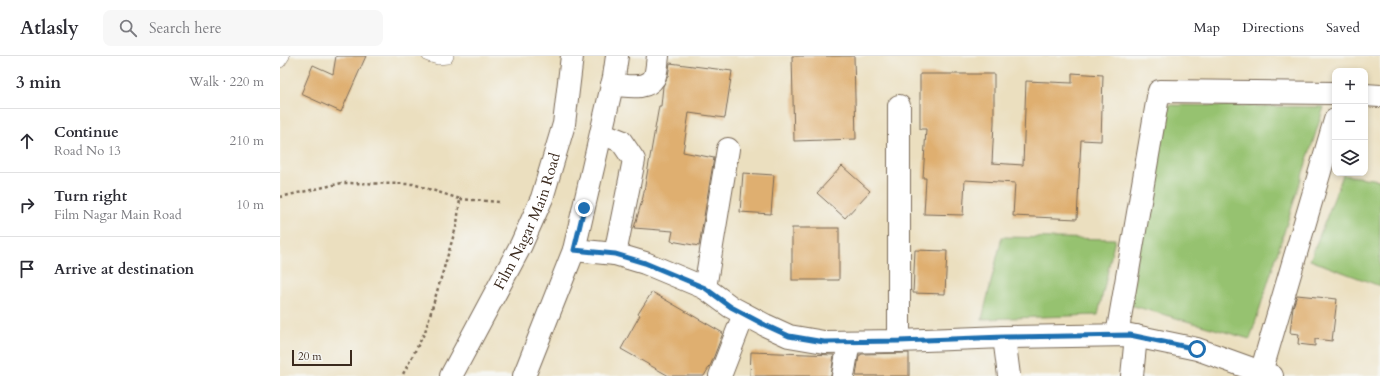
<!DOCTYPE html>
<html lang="en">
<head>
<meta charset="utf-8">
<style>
  body { margin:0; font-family:Cardo,serif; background:#f7f7f7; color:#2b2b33 }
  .controls { position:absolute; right:12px; top:12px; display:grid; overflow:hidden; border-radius:8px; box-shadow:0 2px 6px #0003 }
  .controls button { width:36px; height:36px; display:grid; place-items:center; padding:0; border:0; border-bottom:1px solid #e1e1e2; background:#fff; color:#2b2b33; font:20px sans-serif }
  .scale { position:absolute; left:12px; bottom:10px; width:60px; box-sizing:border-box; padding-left:4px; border:2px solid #3b2a1e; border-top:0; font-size:11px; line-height:14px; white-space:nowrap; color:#3b2a1e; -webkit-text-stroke:3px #f6f6f2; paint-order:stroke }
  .stop { position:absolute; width:12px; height:12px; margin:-9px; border:3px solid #1f6fb2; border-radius:50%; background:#fff }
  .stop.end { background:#1f6fb2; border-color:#fff; box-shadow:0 1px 4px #0008 }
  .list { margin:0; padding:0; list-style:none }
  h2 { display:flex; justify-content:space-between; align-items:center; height:52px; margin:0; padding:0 16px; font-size:17px }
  h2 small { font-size:13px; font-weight:400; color:#7c7c81 }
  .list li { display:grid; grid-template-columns:26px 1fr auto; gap:12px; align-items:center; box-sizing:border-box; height:64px; padding:0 16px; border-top:1px solid #e1e1e2 }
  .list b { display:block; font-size:15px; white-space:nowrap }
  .list p { margin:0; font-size:13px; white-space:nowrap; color:#7c7c81 }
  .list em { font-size:13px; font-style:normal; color:#7c7c81 }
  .icon { flex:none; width:22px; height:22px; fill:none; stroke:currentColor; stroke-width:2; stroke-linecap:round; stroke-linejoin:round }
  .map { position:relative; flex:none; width:1100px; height:320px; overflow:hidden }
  header { display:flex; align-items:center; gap:24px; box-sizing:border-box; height:56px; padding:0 20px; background:#fff; border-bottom:1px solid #e1e1e2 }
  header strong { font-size:19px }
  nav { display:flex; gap:22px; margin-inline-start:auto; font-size:14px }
  .search { width:280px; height:36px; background:#f7f7f7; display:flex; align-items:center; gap:10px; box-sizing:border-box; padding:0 14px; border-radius:8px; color:#7c7c81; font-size:15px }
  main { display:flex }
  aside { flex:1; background:#fff }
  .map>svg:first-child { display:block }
</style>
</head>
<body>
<header>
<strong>Atlasly</strong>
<div class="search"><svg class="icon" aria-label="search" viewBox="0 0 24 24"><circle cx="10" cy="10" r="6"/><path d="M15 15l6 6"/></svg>Search here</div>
<nav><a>Map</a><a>Directions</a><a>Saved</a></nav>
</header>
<main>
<aside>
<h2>3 min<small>Walk · 220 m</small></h2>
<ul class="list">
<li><svg class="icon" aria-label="ahead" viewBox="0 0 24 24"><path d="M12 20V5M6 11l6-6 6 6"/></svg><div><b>Continue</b><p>Road No 13</p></div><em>210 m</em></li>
<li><svg class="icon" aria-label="right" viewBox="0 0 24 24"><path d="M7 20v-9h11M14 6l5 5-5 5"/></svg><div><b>Turn right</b><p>Film Nagar Main Road</p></div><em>10 m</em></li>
<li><svg class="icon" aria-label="arrive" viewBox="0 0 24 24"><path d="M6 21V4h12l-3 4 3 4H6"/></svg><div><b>Arrive at destination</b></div></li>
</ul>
</aside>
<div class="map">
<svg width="1100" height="320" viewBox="0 0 1100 320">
  <rect width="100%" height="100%" fill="#f6f6f2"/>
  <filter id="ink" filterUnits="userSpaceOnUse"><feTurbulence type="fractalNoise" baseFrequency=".025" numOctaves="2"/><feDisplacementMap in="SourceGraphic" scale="8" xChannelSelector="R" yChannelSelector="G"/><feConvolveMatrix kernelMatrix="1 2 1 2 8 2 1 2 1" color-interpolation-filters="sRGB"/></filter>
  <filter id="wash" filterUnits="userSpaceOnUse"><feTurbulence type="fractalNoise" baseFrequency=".012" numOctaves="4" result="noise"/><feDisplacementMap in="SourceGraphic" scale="16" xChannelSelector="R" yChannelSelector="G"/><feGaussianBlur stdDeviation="0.9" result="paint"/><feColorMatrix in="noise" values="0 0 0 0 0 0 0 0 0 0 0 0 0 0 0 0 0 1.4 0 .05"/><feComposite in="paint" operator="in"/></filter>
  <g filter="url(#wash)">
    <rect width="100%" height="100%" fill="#ebdfbf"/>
    <g fill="#96c270" stroke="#687647">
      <path d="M879 49 1044 51 970 283 850 249Z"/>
      <path d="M1063 119 1100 124V230L1030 204Z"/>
      <path d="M722 181 835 183 818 259 702 263Z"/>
    </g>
    <g id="blocks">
      <g fill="#dfaf6f">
        <path d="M56 0H86L61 56 21 38 33 9 53 18Z"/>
        <path d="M512 0H574L576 83 514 85Z"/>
        <path d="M390 7 452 15 445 62 409 57 403 96 434 102 419 190 391 185 393 175 354 172 363 141 379 50H381L383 30 388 20Z"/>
        <path d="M792 17 823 19 821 85 801 84 797 163 733 160 735 127 685 124 683 159 644 158 646 122H643L646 73H640V18H714V67L712 107 743 109 746 25 792 27Z"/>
        <path d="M562 110 590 135 565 162 537 137Z"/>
        <path d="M463 117 494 119 491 158 460 156Z"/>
        <rect x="512" y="172" width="47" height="52"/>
        <path d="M635 194 667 195 665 238 633 237Z"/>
        <path d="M372 236 443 277 431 308 424 320H389L341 293 360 259 358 258Z"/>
        <path d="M1017 239 1057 243 1052 285 1035 283V290L1018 288 1019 278 1010 277 1013 251Z"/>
        <path d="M471 296 554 299 551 320H470Z"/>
        <path d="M629 297V320H576L579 299H581V298Z"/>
      </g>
    </g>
  </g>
  <g filter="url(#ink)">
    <use href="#blocks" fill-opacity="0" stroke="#796956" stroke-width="1"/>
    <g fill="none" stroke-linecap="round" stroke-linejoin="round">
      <defs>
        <g id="lane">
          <path d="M148 0 158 3 167 2 168 0"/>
          <path d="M0 6 4 0"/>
        </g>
        <g id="street">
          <path d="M332 29C345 29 366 35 374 22 377 16 377 6 378 0"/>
          <path d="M1085 39 1100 40"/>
          <path d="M619 50V285"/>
          <path d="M321 77 341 85 354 104 335 198"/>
          <path d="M425 232 448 93"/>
          <path d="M837 279 879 35 1055 37"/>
          <path d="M724 281 729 320"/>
          <path d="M440 320 464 258"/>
          <path d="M563 320 569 286"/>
          <path d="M852 320 856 280"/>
          <path d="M980 320 1055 64"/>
        </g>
        <g id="secondary">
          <path d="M294 194 335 198 365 207 425 232 451 251 485 269 509 280 544 286 619 285 724 281 850 279 917 293 992 320"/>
          <path id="s1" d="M171 320 241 189 262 142 284 68 292 0"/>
          <path d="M244 320 294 194 334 21 337 0"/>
        </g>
      </defs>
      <use href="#lane" stroke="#796956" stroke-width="12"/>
      <use href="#street" stroke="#796956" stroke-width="24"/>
      <use href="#secondary" stroke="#796956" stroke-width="24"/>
      <g stroke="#796956" stroke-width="2.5" stroke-dasharray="3 3" stroke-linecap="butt">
        <path d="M0 141 62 127 133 128 180 143 177 168 145 276 122 320"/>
        <path d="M180 143 220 146"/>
      </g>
      <use href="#lane" stroke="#fff" stroke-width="11"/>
      <use href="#street" stroke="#fff" stroke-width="22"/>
      <use href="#secondary" stroke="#fff" stroke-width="22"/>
    </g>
  </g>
  <g fill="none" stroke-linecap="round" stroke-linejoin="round" filter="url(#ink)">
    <path stroke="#1f6fb2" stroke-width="5" d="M304 152 294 194 335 198 365 207 425 232 451 251 485 269 509 280 544 286 619 285 724 281 850 279 917 293"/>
  </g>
  <g text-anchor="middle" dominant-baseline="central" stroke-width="3.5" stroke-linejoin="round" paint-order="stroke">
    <g font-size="15" fill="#3b2a1e" stroke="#f6f6f2">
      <text stroke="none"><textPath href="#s1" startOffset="173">Film Nagar Main Road</textPath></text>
    </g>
  </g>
</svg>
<div class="controls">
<button>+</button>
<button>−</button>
<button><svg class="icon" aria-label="layers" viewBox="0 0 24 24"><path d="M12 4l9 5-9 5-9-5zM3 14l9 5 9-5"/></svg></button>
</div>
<div class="scale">20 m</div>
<div class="stop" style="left:917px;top:293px"></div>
<div class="stop end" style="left:304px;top:152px"></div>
</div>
</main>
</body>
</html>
